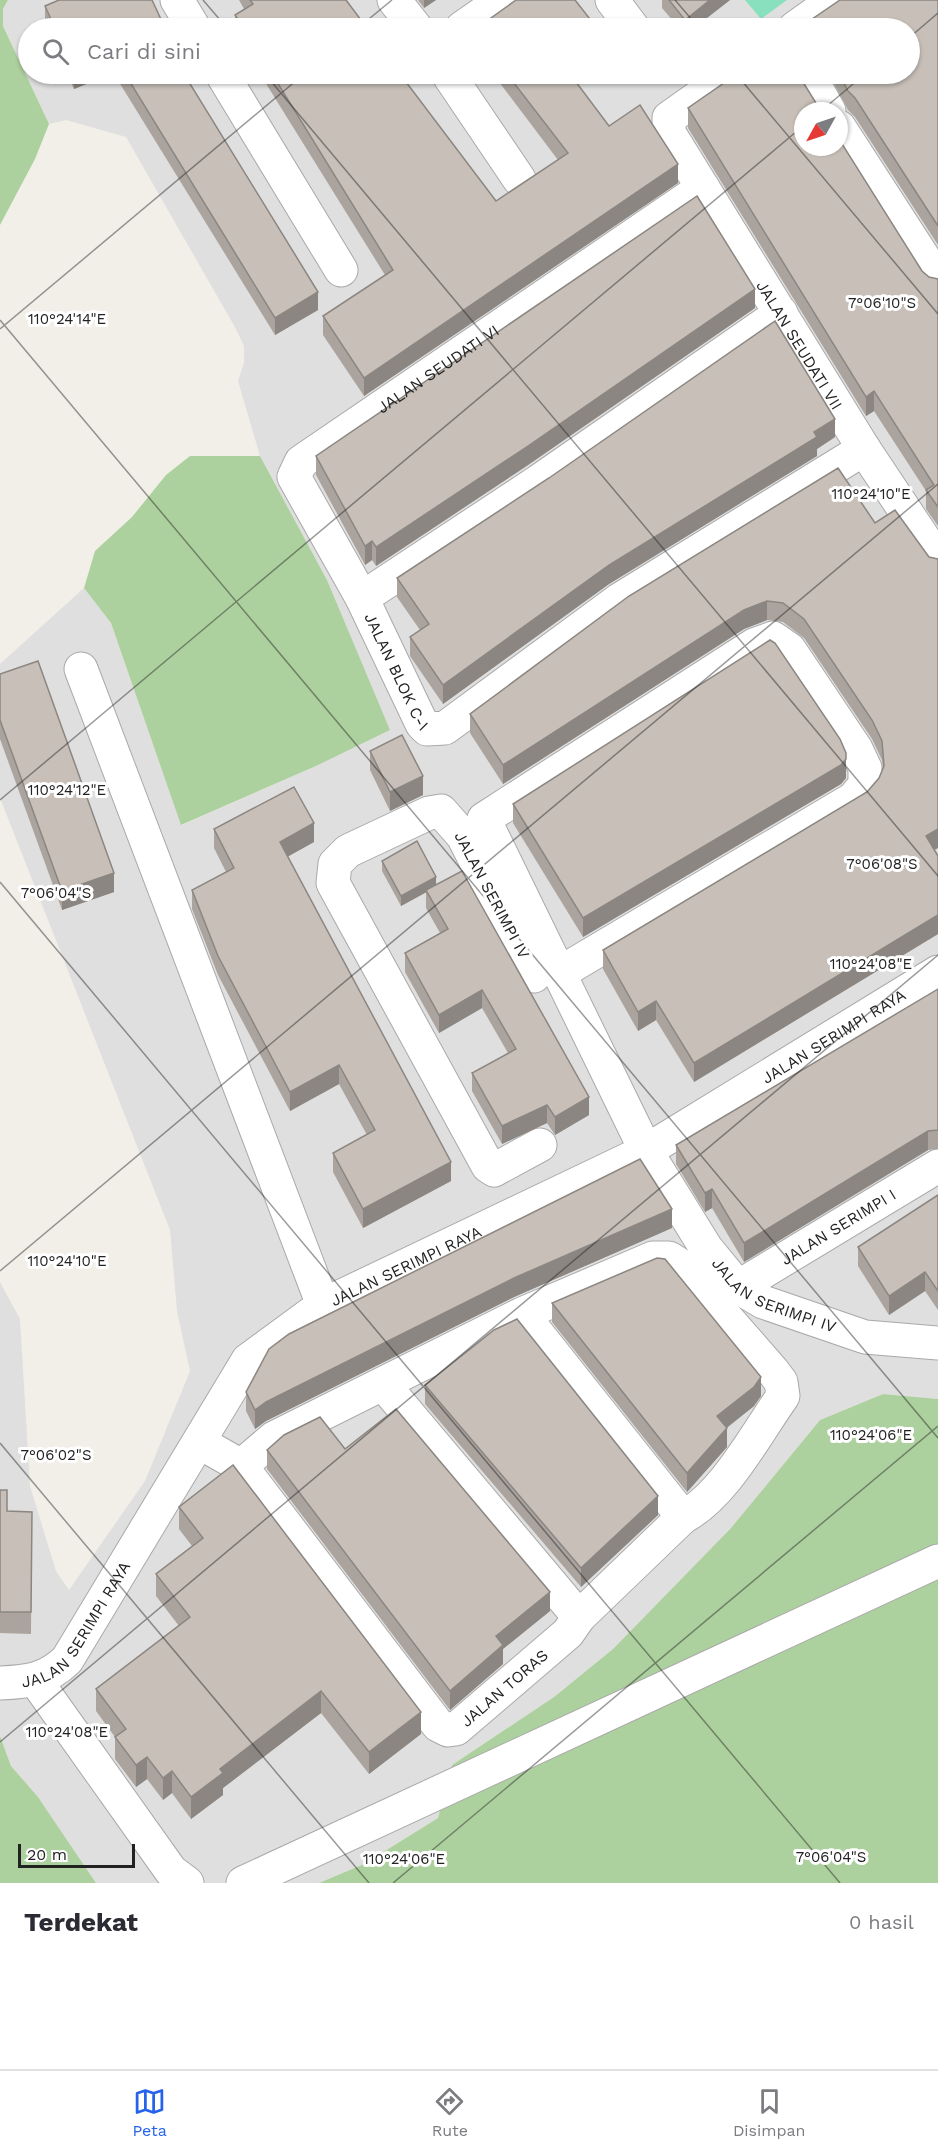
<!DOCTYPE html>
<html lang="id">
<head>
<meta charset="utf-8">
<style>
  body { margin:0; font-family:"Work Sans",sans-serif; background:#f2f2f3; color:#2b2b33 }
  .compass { position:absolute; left:794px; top:102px; width:54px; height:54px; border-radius:50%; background:#fff; box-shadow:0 2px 4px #0004; rotate:230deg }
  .scale { position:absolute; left:18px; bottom:15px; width:117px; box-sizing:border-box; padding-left:6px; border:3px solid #222; border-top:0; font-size:16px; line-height:21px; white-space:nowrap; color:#222; -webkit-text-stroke:4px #fff; paint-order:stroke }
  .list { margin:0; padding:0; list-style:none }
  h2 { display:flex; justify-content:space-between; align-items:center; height:78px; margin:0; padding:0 24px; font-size:26px }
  h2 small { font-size:20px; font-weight:400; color:#7c7c81 }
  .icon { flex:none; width:33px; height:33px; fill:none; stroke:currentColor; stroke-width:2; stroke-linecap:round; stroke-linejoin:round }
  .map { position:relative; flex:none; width:938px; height:1883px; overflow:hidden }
  .search { position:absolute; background:#fff; box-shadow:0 2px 4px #0004; left:18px; right:18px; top:18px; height:66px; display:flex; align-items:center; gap:15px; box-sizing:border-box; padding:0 21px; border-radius:33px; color:#7c7c81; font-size:22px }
  .sheet { height:186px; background:#fff }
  nav { display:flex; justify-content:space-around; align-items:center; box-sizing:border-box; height:84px; border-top:2px solid #e1e1e2; background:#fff; font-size:16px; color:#7c7c81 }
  nav a { display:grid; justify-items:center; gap:3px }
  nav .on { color:#2563eb }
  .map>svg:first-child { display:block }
</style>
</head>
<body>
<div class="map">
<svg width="938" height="1883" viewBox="0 0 938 1883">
  <rect width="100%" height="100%" fill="#f2efe9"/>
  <path fill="#e0dfdf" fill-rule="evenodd" d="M8 0H938V1399L883 1394 820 1420 731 1528 613 1649 554 1697 452 1765 438 1818 364 1864 319 1883H96L38 1797 11 1766 0 1736V1282L20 1319 30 1486 56 1571 69 1590 145 1481 190 1371 177 1311 170 1230 0 798V664L84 588 111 623 182 825 316 766 389 730 327 580 260 456 238 381 244 363V346L236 329 126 137 66 120 49 124 3 26V9ZM28 28H910V74H28ZM803 111H839V147H803Z"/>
  <g fill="#add19e">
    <path d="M0 0H8L3 9V26L49 124 35 159 0 225Z"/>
    <path d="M190 456H260L327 580 390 730 316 766 181 825 111 623 84 588 95 551 132 517 166 475Z"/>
    <path d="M883 1394 938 1399V1883H319L364 1864 438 1818 452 1765 554 1697 613 1649 731 1528 820 1420Z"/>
    <path d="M0 1736 11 1766 38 1797 96 1883H0Z"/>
  </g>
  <path fill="#88e0be" d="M745 0H787L761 19Z"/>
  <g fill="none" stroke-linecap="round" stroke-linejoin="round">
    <defs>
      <g id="street">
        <path d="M177 0 194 28"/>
        <path d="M394 0 416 28"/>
        <path d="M612 0 633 28"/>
        <path d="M462 28 502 0"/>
        <path d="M795 28 834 0"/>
        <path d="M222 74 341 270"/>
        <path d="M448 74 519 179"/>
        <path id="s1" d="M731 74 669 118V133L864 449 938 560"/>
        <path d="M808 74 829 111"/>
        <path d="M839 127 938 280"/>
        <path id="s2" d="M781 313 539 481 362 598 422 724 427 729 445 728 619 600 864 449"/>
        <path id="s3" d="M362 598 294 477 301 462 703 188"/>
        <path d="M81 669 323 1305"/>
        <path id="s4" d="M558 974 853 799 865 785V768L856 749 789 649 773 638 754 645 484 819 646 1151 706 1248 738 1287 763 1302 865 1337 938 1343"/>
        <path d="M534 976 463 836 441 811 429 813 348 851 335 864 333 883 488 1166 494 1170 540 1145"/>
        <path id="s5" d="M738 1287 938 1166"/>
        <path d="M199 1442 241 1466 274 1438 522 1314 653 1258H669L680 1265 772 1370 781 1382 783 1396C756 1434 724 1496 683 1517L522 1314"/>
        <path id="s6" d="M241 1466 438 1725 448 1730 456 1729 568 1633 579 1617 384 1385"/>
        <path d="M579 1617 683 1517"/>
        <path d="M36 1681 171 1871 187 1883"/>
        <path id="s7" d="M0 1683C28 1682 46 1680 67 1660L248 1360 323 1305 646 1151 938 972"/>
        <path d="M243 1883 938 1561"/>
      </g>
    </defs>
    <use href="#street" stroke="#a9a9a9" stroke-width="35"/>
    <use href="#street" stroke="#fff" stroke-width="33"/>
  </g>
  <g fill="#aba49e">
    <path d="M239 0H346L367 28H235V15L244 9Z"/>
    <path d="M418 0H436L424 8Z"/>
    <path d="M662 0H730L694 28H679L662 8Z"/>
    <path d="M938 0V245L855 117 848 110 829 74H909L806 24Z"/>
    <path d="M45 6 165 28H48L45 24Z"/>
    <path d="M67 74H111L74 89Z"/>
    <path d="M114 74H184L318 310 275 335Z"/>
    <path d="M260 74H400L496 201 558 160 493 74H570L609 126 678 183 364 396 323 335V316L385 275Z"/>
    <path d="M688 108 922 271 929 277 938 279V526L926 509V491L874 411 866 416 688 128Z"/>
    <path d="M755 308 528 465 376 566 372 560 365 565 316 475V456Z"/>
    <path d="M835 437 817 449V456L609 584 443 704 410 656V637L420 630 397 597V578Z"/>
    <path d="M838 468 934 850 938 856V934L694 1082 656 1020 638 1031 603 969V950L867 792 879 778 883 769 882 760 872 739 804 638 783 622 767 620 744 629 503 784 470 733V714Z"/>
    <path d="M0 674 114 892 62 910 0 739Z"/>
    <path d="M370 751 423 795 390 811 370 770Z"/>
    <path d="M846 778 841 784 583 937 513 823V804Z"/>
    <path d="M214 829 314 842 288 856 451 1181 363 1228 333 1172V1153L367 1135 339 1084 290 1111 218 975 192 909V890L226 872 214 848Z"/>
    <path d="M382 861 436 885 589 1115 555 1135 547 1123 502 1144 472 1091V1073L508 1053 482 1008 439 1033 405 972V953L440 933 426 908V892L401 906 382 871Z"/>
    <path d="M938 989V1149L928 1150 744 1262 712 1208 705 1212 676 1164V1145Z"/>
    <path d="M938 1195V1310L925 1291 889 1315 858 1266V1247Z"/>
    <path d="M672 1228 514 1297 266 1421 255 1429 246 1411V1392Z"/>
    <path d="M552 1303 761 1396 754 1406 727 1428V1447L687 1492 552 1322Z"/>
    <path d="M425 1385 658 1515 581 1587 425 1404Z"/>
    <path d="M345 1449 550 1611 503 1649V1664L450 1710 267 1469V1450Z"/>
    <path d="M0 1490 7 1511 32 1512 31 1634 0 1633Z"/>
    <path d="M179 1507 421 1734 369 1774 321 1713 223 1788V1795L191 1819 172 1793 163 1800 147 1779 136 1787 115 1759V1737L96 1711V1689L179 1626 156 1596V1574L192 1546 179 1529Z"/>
  </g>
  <g fill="#8b8681">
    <path d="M424 0H436L424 8Z"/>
    <path d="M710 0H730L694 28H685V20Z"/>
    <path d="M74 74H111L74 89Z"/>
    <path d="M678 164V183L364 396V378Z"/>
    <path d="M755 289V308L528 465 376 566V547Z"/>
    <path d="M318 292V310L275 335V318Z"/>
    <path d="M874 391V411L866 416V397Z"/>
    <path d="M835 419V437L817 449V456L609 584 443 704V685L609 565Z"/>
    <path d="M372 541V560L365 565V546Z"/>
    <path d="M767 601V620L744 629 503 784V765L744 610Z"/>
    <path d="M846 759V778L841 784 583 937V918Z"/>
    <path d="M423 776V795L390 811V792Z"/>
    <path d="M314 823V842L280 861V842Z"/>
    <path d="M938 829V848L926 855V836Z"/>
    <path d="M114 873V892L62 910V891Z"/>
    <path d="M436 877V887L401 906V896Z"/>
    <path d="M938 915V934L694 1082V1063Z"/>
    <path d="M482 990V1008L439 1033V1015Z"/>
    <path d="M656 1001V1020L638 1031V1012Z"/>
    <path d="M339 1065V1084L290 1111V1092Z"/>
    <path d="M589 1097V1115L555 1135V1117Z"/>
    <path d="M547 1105V1123L502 1144V1126Z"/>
    <path d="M928 1131V1150L744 1262V1243Z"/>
    <path d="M451 1162V1181L363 1228V1209Z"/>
    <path d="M712 1189V1208L705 1212V1193Z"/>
    <path d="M672 1209V1228L514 1297 266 1421 255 1429V1410L266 1402 514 1278Z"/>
    <path d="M925 1272V1291L889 1315V1296Z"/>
    <path d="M761 1377V1396L754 1406 717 1435V1416Z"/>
    <path d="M727 1428V1447L687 1492V1473Z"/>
    <path d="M658 1496V1515L581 1587V1568Z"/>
    <path d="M550 1592V1611L503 1649V1664L450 1710V1691L496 1636Z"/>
    <path d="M321 1691V1713L223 1788V1795L191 1819V1797L220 1769Z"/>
    <path d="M421 1712V1734L369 1774V1752Z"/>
    <path d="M147 1757V1779L136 1787V1765Z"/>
    <path d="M172 1771V1793L163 1800V1778Z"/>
  </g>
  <g fill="#c7bfb8" stroke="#8b8681" stroke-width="1.5">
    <path d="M59 0H152L165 28H55L45 6Z"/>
    <path d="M250 0H346L367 28H244L235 15 253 4Z"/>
    <path d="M516 0H575L597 28H477Z"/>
    <path d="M669 0H710L685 20Z"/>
    <path d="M840 0H938V226L855 98 848 91 839 74H909V28H799Z"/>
    <path d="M125 74H184L318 292 275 318Z"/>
    <path d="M272 74H400L496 201 568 153 507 74H570L609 126 640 105 678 164 364 378 323 316 393 270Z"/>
    <path d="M737 74H798L821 111H803V147H839V139L922 271 929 277 938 279V507L926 490 934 485 874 391 866 397 688 108Z"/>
    <path d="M697 196 755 289 528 446 376 547 372 541 365 546 316 456Z"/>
    <path d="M775 321 835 419 814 432 817 437 609 565 443 685 410 637 429 624 397 578 549 478Z"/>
    <path d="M838 468 875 523 895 510 929 557 938 559V829L926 836 938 856V915L694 1063 656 1001 638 1012 603 950 867 792 879 778 884 766 882 741 872 720 804 619 783 603 767 601 744 610 503 765 470 714 629 596Z"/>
    <path d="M770 640 775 643 840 739 846 753V759L841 765 583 918 513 804Z"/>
    <path d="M38 661 114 873 62 891 0 720V674Z"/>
    <path d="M402 735 423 776 390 792 370 751Z"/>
    <path d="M294 787 314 823 280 842 451 1162 363 1209 333 1153 375 1130 339 1065 290 1092 218 956 192 890 234 868 214 829Z"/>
    <path d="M417 841 436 877 401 896 382 861Z"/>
    <path d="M462 871 589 1097 555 1117 547 1105 502 1126 472 1073 516 1049 482 990 439 1015 405 953 448 929 426 890Z"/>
    <path d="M938 989V1130L928 1131 744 1243 712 1189 705 1193 676 1145Z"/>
    <path d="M640 1159 672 1209 514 1278 266 1402 255 1410 246 1392 269 1349 289 1334Z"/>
    <path d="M938 1195V1291L925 1272 889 1296 858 1247Z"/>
    <path d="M657 1258 665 1259 761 1377 754 1387 717 1416 727 1428 687 1473 552 1303Z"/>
    <path d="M517 1319 658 1496 581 1568 425 1385 494 1330Z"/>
    <path d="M396 1409 550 1592 496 1636 503 1645 450 1691 267 1450 284 1435 320 1417 345 1449Z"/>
    <path d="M233 1465 421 1712 369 1752 321 1691 220 1769 223 1773 191 1797 172 1771 163 1778 147 1757 136 1765 115 1737 126 1729 96 1689 190 1617 156 1574 203 1538 179 1507Z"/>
    <path d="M0 1490H7V1511L32 1512 31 1612H0Z"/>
  </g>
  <path fill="none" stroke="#222" stroke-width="1.5" stroke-opacity="0.45" d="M203 0 227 28M675 0 699 28M358 28 392 0M910 37 938 13M265 74 938 876M736 74 938 314M821 111 865 74M0 320 938 1438M0 329 304 74M0 800 803 126M0 882 840 1883M0 1271 938 484M0 1443 369 1883M0 1742 938 955M393 1883 938 1426"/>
  <g text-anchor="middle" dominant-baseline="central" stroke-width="6" stroke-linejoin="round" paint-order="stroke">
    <g font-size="16" fill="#222" stroke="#fff">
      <text stroke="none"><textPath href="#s1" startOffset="340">JALAN SEUDATI VII</textPath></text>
      <text stroke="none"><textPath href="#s3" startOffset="321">JALAN SEUDATI VI</textPath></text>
      <text stroke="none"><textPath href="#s2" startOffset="588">JALAN BLOK C-I</textPath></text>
      <text transform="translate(492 895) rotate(62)">JALAN SERIMPI IV</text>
      <text stroke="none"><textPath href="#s7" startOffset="1094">JALAN SERIMPI RAYA</textPath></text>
      <text stroke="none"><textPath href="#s5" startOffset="117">JALAN SERIMPI I</textPath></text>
      <text stroke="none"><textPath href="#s7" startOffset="608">JALAN SERIMPI RAYA</textPath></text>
      <text stroke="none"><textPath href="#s4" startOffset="1450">JALAN SERIMPI IV</textPath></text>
      <text stroke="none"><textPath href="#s7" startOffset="104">JALAN SERIMPI RAYA</textPath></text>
      <text stroke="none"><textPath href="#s6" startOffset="408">JALAN TORAS</textPath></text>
    </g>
  </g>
  <g font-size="15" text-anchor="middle" fill="#222" stroke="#fff" stroke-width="6" stroke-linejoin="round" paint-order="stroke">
    <text x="882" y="308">7°06'10"S</text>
    <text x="67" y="324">110°24'14"E</text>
    <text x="871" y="499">110°24'10"E</text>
    <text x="67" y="795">110°24'12"E</text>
    <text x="882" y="869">7°06'08"S</text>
    <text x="56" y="898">7°06'04"S</text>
    <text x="871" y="969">110°24'08"E</text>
    <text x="67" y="1266">110°24'10"E</text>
    <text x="871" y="1440">110°24'06"E</text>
    <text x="56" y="1460">7°06'02"S</text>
    <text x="67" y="1737">110°24'08"E</text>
    <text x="831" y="1862">7°06'04"S</text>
    <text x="404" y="1864">110°24'06"E</text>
  </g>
</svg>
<svg class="compass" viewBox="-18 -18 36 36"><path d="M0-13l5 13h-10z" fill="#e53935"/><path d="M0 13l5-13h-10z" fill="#7c7c81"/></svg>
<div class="scale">20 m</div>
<div class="search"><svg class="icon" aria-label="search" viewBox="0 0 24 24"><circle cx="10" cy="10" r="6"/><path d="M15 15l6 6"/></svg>Cari di sini</div>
</div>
<section class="sheet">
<h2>Terdekat<small>0 hasil</small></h2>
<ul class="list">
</ul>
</section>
<nav>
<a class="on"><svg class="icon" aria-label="map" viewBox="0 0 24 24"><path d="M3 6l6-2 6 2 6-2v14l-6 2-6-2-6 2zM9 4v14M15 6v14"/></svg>Peta</a>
<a><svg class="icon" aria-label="directions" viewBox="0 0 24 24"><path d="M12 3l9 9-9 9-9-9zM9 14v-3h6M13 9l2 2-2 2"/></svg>Rute</a>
<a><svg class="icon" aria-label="saved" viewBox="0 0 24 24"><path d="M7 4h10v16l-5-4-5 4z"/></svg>Disimpan</a>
</nav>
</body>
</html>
